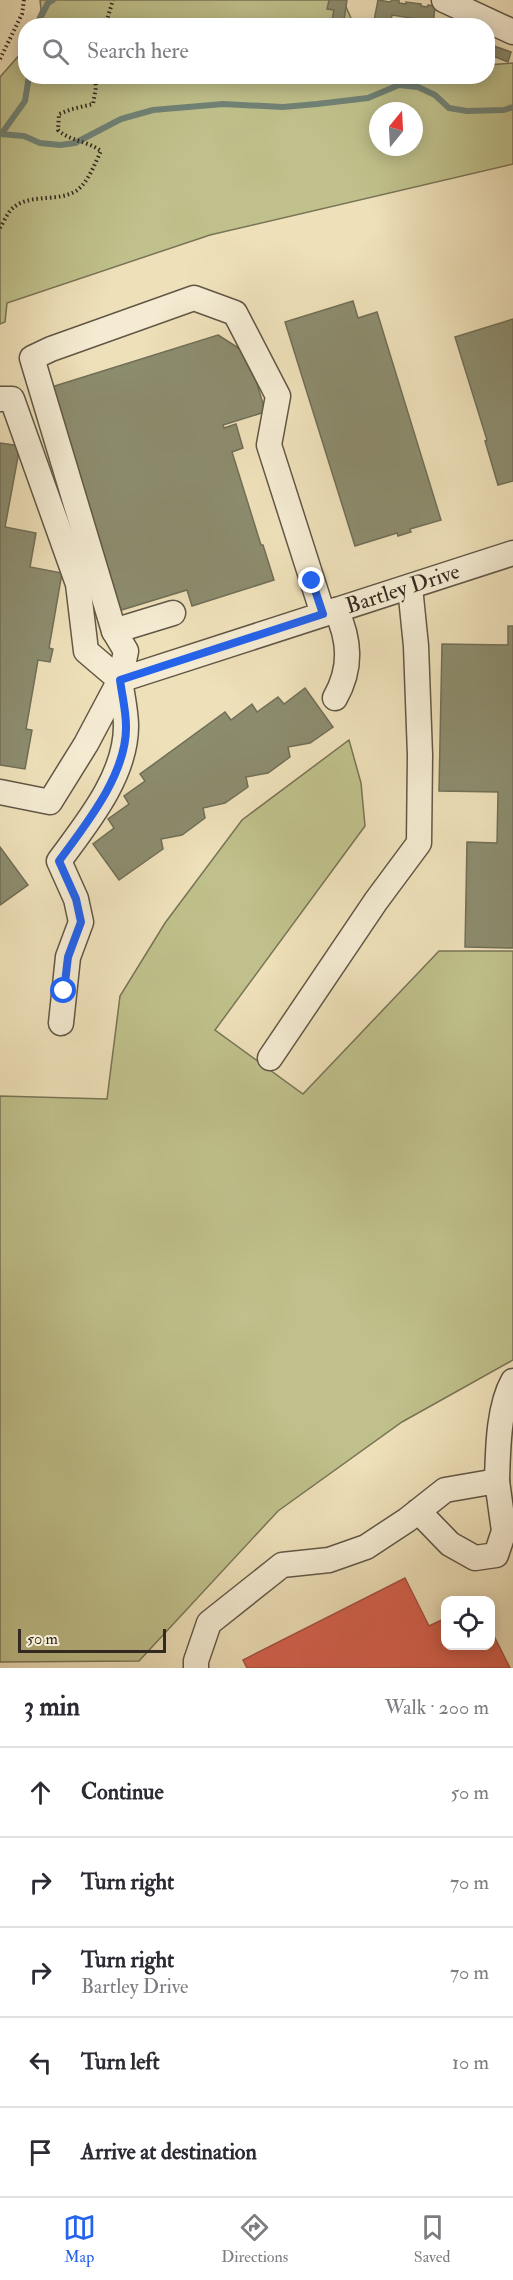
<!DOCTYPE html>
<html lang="en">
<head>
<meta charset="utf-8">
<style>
  body { margin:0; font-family:"IM FELL Double Pica",serif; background:#f2f2f3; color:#2b2b33 }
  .controls { position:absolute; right:18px; bottom:18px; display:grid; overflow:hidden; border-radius:12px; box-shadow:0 3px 15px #0003 }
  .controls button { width:54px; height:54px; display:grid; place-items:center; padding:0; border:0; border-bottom:2px solid #e1e1e2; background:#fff; color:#2b2b33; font:30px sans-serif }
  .compass { position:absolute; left:369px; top:102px; width:54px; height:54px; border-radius:50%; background:#fff; box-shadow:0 3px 15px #0003; rotate:18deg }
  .scale { position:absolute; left:18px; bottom:15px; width:148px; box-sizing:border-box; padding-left:6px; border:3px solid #322920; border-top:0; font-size:16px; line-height:21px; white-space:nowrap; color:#322920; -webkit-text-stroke:4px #f4ebd2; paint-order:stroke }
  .stop { position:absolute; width:18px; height:18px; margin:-14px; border:4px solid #2563eb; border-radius:50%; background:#fff }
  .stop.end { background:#2563eb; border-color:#fff; box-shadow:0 2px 6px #0008 }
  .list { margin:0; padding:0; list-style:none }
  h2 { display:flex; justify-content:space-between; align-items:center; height:78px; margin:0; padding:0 24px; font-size:26px }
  h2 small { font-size:20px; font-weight:400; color:#7c7c81 }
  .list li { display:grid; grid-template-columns:39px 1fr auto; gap:18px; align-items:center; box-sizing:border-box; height:90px; padding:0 24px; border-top:2px solid #e1e1e2 }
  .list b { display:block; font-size:22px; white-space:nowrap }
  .list p { margin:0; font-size:20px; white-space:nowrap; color:#7c7c81 }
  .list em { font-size:20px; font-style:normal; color:#7c7c81 }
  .icon { flex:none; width:33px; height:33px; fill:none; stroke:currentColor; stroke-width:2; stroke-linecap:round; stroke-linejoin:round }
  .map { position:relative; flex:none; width:513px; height:1668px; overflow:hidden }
  .search { position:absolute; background:#fff; box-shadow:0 3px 15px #0003; left:18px; right:18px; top:18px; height:66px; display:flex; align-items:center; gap:15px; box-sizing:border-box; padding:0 21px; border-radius:24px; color:#7c7c81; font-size:22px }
  .sheet { height:528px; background:#fff }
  nav { display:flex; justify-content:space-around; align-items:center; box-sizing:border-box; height:84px; border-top:2px solid #e1e1e2; background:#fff; font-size:16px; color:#7c7c81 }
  nav a { display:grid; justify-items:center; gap:3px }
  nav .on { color:#2563eb }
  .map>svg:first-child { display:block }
</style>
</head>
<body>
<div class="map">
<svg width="513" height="1668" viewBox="0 0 513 1668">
  <rect width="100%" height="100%" fill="#eee0b9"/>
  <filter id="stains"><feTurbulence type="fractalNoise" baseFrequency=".00333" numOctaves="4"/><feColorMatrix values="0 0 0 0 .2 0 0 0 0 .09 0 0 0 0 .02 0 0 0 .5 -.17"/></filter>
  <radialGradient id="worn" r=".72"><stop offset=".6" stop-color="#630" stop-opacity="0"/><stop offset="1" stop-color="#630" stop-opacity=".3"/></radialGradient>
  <g fill="#bfc08b" stroke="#787456" stroke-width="1.5" fill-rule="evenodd">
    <path d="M40 0H343L354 25 34 26 41 10Z"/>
    <path d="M25 45 26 76H488V65L513 63V164L210 235 7 303 5 322 0 324V77L22 52ZM378 111H414V147H378Z"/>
    <path d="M349 740 361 783 365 826 215 1030 303 1094 439 951H513V1360L402 1422 278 1511 139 1661 0 1662V1096L107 1099 120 996 165 923 242 820Z"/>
  </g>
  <path fill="#d6604d" stroke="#a55040" stroke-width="1.5" d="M405 1578 429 1626 446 1618V1646H490V1628L510 1668H247L243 1660Z"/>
  <g fill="#8c8c6e" stroke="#716e57" stroke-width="1.5">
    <path d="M329 0H347L343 26H331L334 10 327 9Z"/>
    <path d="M378 0 390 2 392 0H399V3L406 4V2L421 4V6L427 7 428 5 435 6 433 26 429 24 430 21 392 15 390 26H373Z"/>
    <path d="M488 44 511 52 508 62 488 54Z"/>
    <path d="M353 301 358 318 377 312 441 520 410 529 411 532 398 536 397 533 355 546 285 322Z"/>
    <path d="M513 319V481L498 485 485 441 487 440 455 337Z"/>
    <path d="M218 335 248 354 264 407 265 412 223 425 224 428 236 424 243 448 232 452 261 545H263L274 580 192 606 187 590 115 612 45 389Z"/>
    <path d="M0 443 20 446 5 527 36 533 30 567 62 573 49 648 53 649 50 662 38 660 26 729 32 730 25 769 0 765Z"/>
    <path d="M508 626H513V948L465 947 467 842 497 843 498 792 439 791 442 644 508 645Z"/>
    <path d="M305 688 333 727 310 743 288 747 290 757 268 773 246 777 248 787 225 803 203 808 205 818 182 835 161 839 163 849 119 880 93 844 114 828 108 819 129 804 124 796 145 781 140 774 225 712 231 720 252 704 257 712 278 697 284 704Z"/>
    <path d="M0 847 28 885 0 905Z"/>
  </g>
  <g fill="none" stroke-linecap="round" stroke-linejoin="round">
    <g stroke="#708276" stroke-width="6">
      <path d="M36 26 48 3 53 0"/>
      <path d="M2 133 25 101 29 76"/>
      <path d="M0 134 24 136 40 143 60 145 75 143 121 119 153 110 223 104 283 107 317 104 368 98 399 85 418 87 435 95 449 108 467 111 504 110 513 107"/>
    </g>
    <defs>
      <g id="minor">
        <path d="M444 0 513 32"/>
        <path d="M0 399H12L78 584 86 651 120 680C122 695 126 711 126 726 126 776 87 823 59 861L76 899 81 922 68 957 61 1023"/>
        <path d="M173 613 114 631 32 358 51 349 194 298 235 313 278 396 269 445 323 614"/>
        <path id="s1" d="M120 680 513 553"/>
        <path d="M335 698C352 668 350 640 336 610"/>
        <path d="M0 792 50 802 86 744 120 680 126 651 114 631"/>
        <path d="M270 1058 376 901 419 843 420 755 416 646 410 587"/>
        <path d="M497 1481C498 1451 498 1408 513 1381"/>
        <path d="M196 1668V1661L209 1623 282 1565 329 1560 366 1547 407 1520 445 1490 497 1481 504 1531 496 1555 475 1558 450 1544 418 1511"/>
      </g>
    </defs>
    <use href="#minor" stroke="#615746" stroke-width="27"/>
    <g stroke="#322920" stroke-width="4" stroke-dasharray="1.5 3" stroke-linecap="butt">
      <path d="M105 26 113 0"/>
      <path d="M0 59 22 14 24 0"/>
      <path d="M0 228C3 223 6 216 10 211 26 192 56 203 76 191 88 183 95 163 101 151 87 141 70 141 58 130L59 114 72 109 93 104 96 87 95 76"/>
    </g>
    <use href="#minor" stroke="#f4ebd2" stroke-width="24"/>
  </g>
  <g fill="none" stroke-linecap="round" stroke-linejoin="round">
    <path stroke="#2563eb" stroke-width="8" d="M64 991 68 957 81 922 76 899 59 861C86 824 127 774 126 726 126 711 122 695 120 680L323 614 312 581"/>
  </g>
  <g text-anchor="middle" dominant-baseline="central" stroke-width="6" stroke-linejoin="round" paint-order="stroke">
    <g font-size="22" fill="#322920" stroke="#f4ebd2">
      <text stroke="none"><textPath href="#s1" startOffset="297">Bartley Drive</textPath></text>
    </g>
  </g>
  <rect width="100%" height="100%" filter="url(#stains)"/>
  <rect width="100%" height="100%" fill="url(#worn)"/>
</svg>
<div class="controls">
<button><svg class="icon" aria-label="locate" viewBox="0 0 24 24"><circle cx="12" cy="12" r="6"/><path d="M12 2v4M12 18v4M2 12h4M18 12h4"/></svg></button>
</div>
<svg class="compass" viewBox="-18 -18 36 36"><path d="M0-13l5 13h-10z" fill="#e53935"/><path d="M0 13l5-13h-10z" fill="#7c7c81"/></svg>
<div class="scale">50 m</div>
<div class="stop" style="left:64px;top:991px"></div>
<div class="stop end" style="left:312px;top:581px"></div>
<div class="search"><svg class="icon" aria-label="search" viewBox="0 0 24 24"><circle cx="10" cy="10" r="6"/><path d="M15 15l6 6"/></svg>Search here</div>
</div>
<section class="sheet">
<h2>3 min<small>Walk · 200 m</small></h2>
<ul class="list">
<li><svg class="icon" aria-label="ahead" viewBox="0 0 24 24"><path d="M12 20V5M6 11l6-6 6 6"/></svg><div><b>Continue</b></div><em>50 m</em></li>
<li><svg class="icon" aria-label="right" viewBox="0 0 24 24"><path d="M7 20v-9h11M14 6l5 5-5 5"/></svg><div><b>Turn right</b></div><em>70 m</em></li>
<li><svg class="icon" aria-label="right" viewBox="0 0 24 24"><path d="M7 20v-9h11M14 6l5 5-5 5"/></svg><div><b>Turn right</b><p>Bartley Drive</p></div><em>70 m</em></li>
<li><svg class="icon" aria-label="left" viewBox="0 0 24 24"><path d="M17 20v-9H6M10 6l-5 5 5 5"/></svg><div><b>Turn left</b></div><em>10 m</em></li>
<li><svg class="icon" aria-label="arrive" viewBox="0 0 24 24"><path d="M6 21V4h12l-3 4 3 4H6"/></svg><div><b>Arrive at destination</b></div></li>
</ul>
</section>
<nav>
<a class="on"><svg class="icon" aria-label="map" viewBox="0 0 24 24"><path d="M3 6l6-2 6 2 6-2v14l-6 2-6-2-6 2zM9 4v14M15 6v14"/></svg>Map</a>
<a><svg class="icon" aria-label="directions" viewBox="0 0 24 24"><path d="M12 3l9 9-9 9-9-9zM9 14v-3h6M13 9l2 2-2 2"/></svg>Directions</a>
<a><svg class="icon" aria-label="saved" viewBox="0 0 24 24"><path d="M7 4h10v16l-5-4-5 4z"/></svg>Saved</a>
</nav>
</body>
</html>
